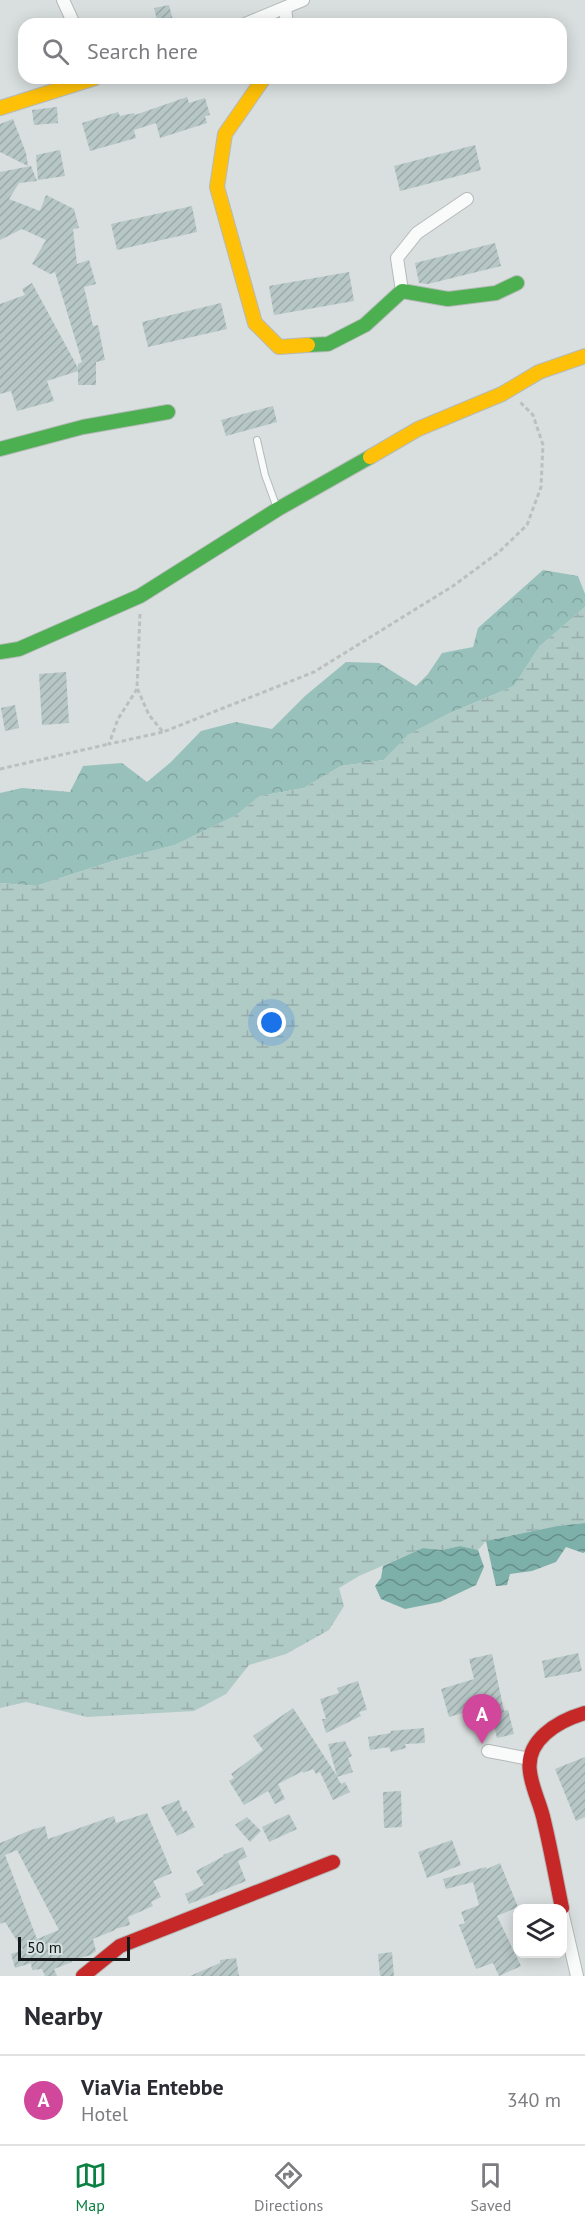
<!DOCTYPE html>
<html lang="en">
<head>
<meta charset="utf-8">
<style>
  body { margin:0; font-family:"PT Sans",sans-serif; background:#f7f7f7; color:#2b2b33 }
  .controls { position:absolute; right:18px; bottom:18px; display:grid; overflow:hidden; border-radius:12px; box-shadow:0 3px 15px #0003 }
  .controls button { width:54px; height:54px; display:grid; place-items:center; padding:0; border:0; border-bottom:2px solid #e1e1e2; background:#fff; color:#2b2b33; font:30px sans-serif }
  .scale { position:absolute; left:18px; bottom:15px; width:112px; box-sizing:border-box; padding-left:6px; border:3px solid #151919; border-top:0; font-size:16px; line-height:21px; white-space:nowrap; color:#151919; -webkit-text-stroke:4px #d5e2e0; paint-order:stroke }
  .you { position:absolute; left:272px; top:1023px; width:21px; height:21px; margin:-15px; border:4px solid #fff; border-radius:50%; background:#1a73e8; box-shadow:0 0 0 9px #1a73e833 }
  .badge { display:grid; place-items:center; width:39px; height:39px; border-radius:50%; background:#0b8043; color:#fff; font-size:20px; font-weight:700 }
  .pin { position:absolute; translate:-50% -50px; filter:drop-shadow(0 2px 3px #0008) }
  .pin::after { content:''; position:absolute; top:32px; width:21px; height:18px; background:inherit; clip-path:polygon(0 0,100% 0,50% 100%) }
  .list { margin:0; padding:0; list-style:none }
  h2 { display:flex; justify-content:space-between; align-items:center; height:78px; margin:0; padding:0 24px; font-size:26px }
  h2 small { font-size:20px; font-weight:400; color:#7c7c81 }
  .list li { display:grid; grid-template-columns:39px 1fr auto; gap:18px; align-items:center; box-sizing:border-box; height:90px; padding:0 24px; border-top:2px solid #e1e1e2 }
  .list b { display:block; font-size:22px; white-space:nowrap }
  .list p { margin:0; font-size:20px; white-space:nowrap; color:#7c7c81 }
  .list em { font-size:20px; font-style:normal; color:#7c7c81 }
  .icon { flex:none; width:33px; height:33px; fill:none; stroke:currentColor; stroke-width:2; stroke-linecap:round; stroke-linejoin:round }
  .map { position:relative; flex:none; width:585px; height:1976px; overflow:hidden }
  .search { position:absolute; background:#fff; box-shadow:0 3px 15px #0003; left:18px; right:18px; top:18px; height:66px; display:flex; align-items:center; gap:15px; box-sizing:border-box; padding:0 21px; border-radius:18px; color:#7c7c81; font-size:22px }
  .sheet { height:168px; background:#fff }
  nav { display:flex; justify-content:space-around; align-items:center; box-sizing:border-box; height:84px; border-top:2px solid #e1e1e2; background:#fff; font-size:16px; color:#7c7c81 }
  nav a { display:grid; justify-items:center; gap:3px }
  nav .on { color:#0b8043 }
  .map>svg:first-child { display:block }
</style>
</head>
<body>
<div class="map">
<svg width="585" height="1976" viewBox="0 0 585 1976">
  <defs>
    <pattern id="forest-crowns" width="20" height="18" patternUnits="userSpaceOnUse" patternTransform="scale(1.5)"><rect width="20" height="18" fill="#98c1bb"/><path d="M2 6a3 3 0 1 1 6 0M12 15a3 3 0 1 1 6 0" fill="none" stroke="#82a5a0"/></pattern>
    <pattern id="wetland-marsh" width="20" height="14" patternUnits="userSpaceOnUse" patternTransform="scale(1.5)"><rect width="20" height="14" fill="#b0cac6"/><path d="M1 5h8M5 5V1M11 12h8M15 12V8" fill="none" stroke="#96adaa"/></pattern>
    <pattern id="water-waves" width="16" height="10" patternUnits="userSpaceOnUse" patternTransform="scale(1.5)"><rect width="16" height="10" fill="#7eb0aa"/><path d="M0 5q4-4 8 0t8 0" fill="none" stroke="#668e8a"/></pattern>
    <pattern id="building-hatch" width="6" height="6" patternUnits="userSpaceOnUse" patternTransform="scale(1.5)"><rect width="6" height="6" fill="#b6c7c5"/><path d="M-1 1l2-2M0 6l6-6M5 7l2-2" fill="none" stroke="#9caaa9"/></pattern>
  </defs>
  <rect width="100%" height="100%" fill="#d8dfde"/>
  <path fill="url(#forest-crowns)" d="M543 570 578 576 585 594V607L539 647 514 686 448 714 408 735 384 760 341 766 304 788 260 796 235 816 175 845 113 861 36 886 0 883V793L22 788 70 792 83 766 122 763 147 782 171 762 201 731 236 722 272 729 305 696 346 662 379 663 416 686 428 674 442 653 473 647 478 628Z"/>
  <path fill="url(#wetland-marsh)" d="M585 607V1523L557 1526 486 1541 478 1550 460 1546 442 1550 423 1548 359 1576 339 1588 344 1606 329 1630 286 1654 249 1665 226 1694 194 1711 87 1717 26 1702 0 1708V883L36 886 113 861 175 845 235 816 260 796 304 788 341 766 384 760 408 735 448 714 514 686 539 647Z"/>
  <g fill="url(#water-waves)">
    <path d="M585 1523V1552L583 1553 566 1547 556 1562 532 1571 510 1574 507 1585 496 1586 486 1541 557 1526Z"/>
    <path d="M460 1546 478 1550 484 1567 476 1585 440 1602 405 1609 381 1599 375 1586 381 1578 383 1566 423 1548 442 1550Z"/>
  </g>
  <g fill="url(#building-hatch)" fill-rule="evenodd">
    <path d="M169 5 174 24H158L154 8Z"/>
    <path d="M187 97 189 103 205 98 210 115 205 116 207 123 160 138 156 123 134 130 136 138 90 151 82 123 118 112 120 116 134 113 135 115Z"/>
    <path d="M57 107 58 123 34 125 32 110Z"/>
    <path d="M13 119 26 153 28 166 0 152V124Z"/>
    <path d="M475 145 481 170 400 191 394 166Z"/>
    <path d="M60 150 65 176 38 180 36 155Z"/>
    <path d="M31 166 37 181 19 183 9 199 40 211 46 195 74 209 79 228 73 229 77 264 89 260 96 284 84 287 93 326 98 325 105 360 96 362V385H78V371L47 381 54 401 17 411 11 391 0 394V304L25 295 22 289 32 283 78 368V364L82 362 55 272 50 274 32 264 46 240 22 229 0 240V172Z"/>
    <path d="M192 206 197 232 117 250 111 224Z"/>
    <path d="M495 243 501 266 428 284 419 283 415 263Z"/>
    <path d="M349 272 354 301 274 315 269 286Z"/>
    <path d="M221 303 227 329 148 347 142 322Z"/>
    <path d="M273 406 277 422 226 436 221 420Z"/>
    <path d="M66 672 69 723 42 725 39 674Z"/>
    <path d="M15 705 19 728 5 731 1 708Z"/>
    <path d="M578 1653 582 1671 545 1678 542 1661Z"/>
    <path d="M492 1654 504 1711 508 1710 514 1734 497 1738 490 1708 480 1710V1708L449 1717 441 1689 474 1679 469 1659Z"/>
    <path d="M358 1681 367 1710 359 1712 361 1716 326 1733 322 1719H326L320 1699 339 1693 337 1688Z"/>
    <path d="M293 1708 337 1776 328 1744 345 1741 352 1756 348 1758 353 1772 337 1777 341 1784 345 1782 350 1792 333 1800 320 1772 316 1774 313 1769 303 1773V1771L278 1784 285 1799 275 1804 268 1791 244 1805 229 1781 234 1778 231 1774 263 1750 253 1736Z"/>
    <path d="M424 1728 425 1743 405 1744 406 1748 391 1752 389 1747 370 1750 368 1737 391 1733 390 1731Z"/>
    <path d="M585 1757V1817L576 1821 555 1769Z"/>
    <path d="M401 1791 402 1827 384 1828 383 1792Z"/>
    <path d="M179 1800 183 1812 186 1810 195 1827 177 1836 161 1807Z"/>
    <path d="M147 1813 172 1873 153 1881 161 1897 151 1902 153 1906 128 1917 130 1925 115 1929V1930L93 1939 96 1951 91 1955 72 1960V1962L54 1969 57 1976H45L42 1969 32 1970 31 1963 15 1968 11 1954 23 1950 5 1922 0 1924V1843L31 1830 45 1826 48 1839 114 1816 116 1823ZM17 1850 59 1930 37 1939 5 1855Z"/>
    <path d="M289 1814 297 1829 269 1842 262 1827Z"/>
    <path d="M247 1817 261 1831 250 1842 235 1825Z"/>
    <path d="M452 1840 461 1865 427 1878 418 1852Z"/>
    <path d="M243 1847 247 1857 238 1861 246 1881 189 1904 185 1894 204 1885 196 1871 224 1856 223 1855Z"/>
    <path d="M500 1863 518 1907 497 1916 521 1966 499 1976 493 1963 476 1969 459 1925 465 1923 461 1912 479 1905 473 1882 446 1889 443 1879 486 1867 487 1869Z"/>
    <path d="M392 1952 394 1976H380L378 1954Z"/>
    <path d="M236 1958 239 1976H190L220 1963V1960Z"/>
  </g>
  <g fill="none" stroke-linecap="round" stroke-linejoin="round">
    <defs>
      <path id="lane" d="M257 440 265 475 277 508"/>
      <g id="street">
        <path d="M63 0 74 24"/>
        <path d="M285 8 287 24"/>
        <path d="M245 24 303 0"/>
        <path d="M402 291 397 258 417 233 467 199"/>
        <path d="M488 1751 530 1759"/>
        <path d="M562 1911 577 1976"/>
      </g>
      <g id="fast">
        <path d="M308 345 328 344 365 325 402 291 448 299 496 293 517 283"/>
        <path d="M0 449 83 427 168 412"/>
        <path d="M0 652 19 649 140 596 278 509 370 457"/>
      </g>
      <g id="slow">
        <path d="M264 78 225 134 217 187 255 323 279 347 308 345"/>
        <path d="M0 108 95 78"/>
        <path d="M370 457 418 429 502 394 539 372 585 356"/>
      </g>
      <g id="jam">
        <path d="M562 1908C556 1879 551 1850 544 1821 541 1805 532 1789 530 1772 525 1740 558 1721 585 1713"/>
        <path d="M83 1976 120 1946 333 1862"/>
      </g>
    </defs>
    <use href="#lane" stroke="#b5bab9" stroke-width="8"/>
    <use href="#street" stroke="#b5bab9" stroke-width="14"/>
    <use href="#fast" stroke="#b5bab9" stroke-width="16"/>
    <use href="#slow" stroke="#b5bab9" stroke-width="16"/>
    <use href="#jam" stroke="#b5bab9" stroke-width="16"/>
    <g stroke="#bcbfbf" stroke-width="3" stroke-dasharray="4.5 3" stroke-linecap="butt">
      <path d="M140 614 137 688 149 715 163 732 314 672 453 586 499 552 527 525 541 487 543 445 533 415 520 402"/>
      <path d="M137 689 118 719 109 744 163 732"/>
      <path d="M0 769 109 744"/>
    </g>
    <use href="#lane" stroke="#f9fafa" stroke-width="6"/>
    <use href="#street" stroke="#f9fafa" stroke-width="12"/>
    <use href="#fast" stroke="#4caf50" stroke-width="14"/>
    <use href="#slow" stroke="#ffc107" stroke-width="14"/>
    <use href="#jam" stroke="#c62828" stroke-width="14"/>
  </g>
</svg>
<div class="controls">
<button><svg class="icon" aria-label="layers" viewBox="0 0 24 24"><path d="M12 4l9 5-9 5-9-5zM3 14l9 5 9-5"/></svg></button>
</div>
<div class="scale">50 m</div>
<div class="you"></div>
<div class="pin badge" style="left:482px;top:1744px;background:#d1479c">A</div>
<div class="search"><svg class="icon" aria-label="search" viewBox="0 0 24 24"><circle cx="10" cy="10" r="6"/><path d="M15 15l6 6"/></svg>Search here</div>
</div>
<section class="sheet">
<h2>Nearby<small></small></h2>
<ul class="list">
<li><span class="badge" style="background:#d1479c">A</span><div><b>ViaVia Entebbe</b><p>Hotel</p></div><em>340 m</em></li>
</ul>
</section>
<nav>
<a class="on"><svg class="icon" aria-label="map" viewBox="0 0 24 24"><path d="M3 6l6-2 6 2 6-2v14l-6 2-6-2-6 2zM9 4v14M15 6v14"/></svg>Map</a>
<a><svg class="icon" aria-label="directions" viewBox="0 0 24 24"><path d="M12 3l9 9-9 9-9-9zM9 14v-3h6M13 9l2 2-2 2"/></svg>Directions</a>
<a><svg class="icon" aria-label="saved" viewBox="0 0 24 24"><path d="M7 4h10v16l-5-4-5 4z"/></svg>Saved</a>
</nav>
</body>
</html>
